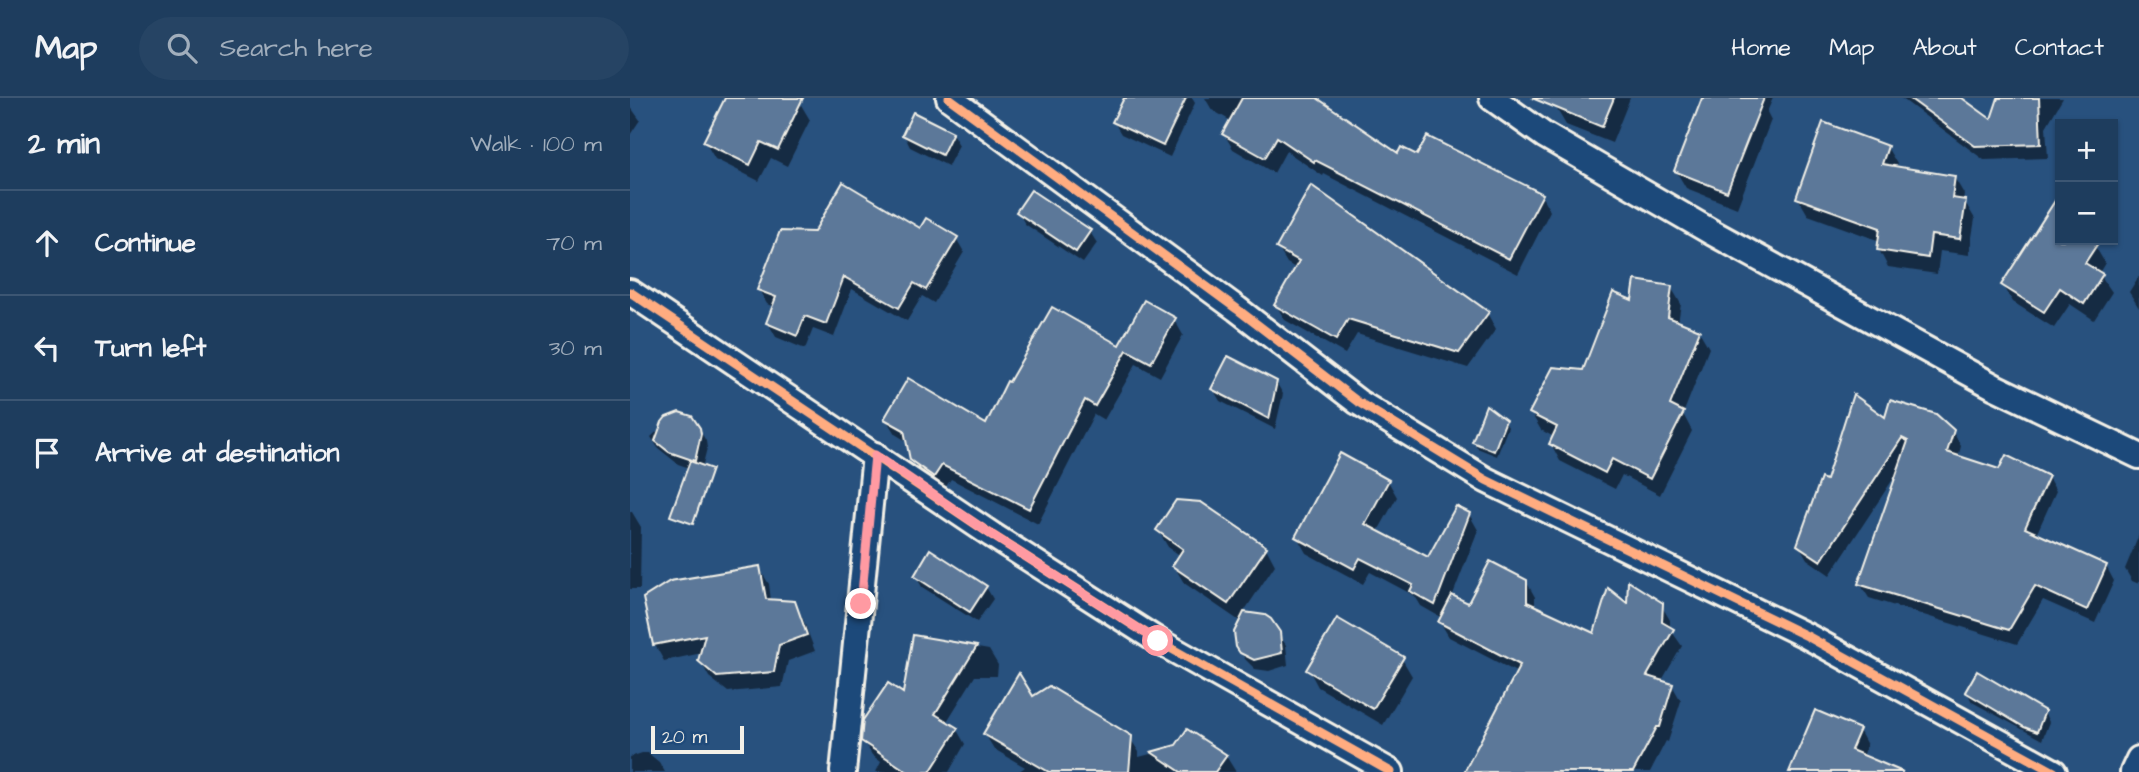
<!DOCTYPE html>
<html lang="en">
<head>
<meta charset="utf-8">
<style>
  body { margin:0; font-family:"Architects Daughter",sans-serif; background:#264464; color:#f1f3f6 }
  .controls { position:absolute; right:21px; top:21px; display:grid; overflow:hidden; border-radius:0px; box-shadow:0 2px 5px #0004 }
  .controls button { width:63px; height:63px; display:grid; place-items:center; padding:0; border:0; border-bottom:2px solid #3c5673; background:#1e3d5e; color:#f1f3f6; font:35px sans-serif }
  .scale { position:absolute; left:21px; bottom:18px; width:93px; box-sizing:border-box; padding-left:7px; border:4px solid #f4f1e8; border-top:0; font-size:19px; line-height:24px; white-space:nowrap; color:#f4f1e8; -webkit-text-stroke:5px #1f4a7a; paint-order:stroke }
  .stop { position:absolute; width:21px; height:21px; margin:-16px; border:5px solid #ff9aa2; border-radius:50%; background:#fff }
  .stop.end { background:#ff9aa2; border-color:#fff; box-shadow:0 2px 7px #0008 }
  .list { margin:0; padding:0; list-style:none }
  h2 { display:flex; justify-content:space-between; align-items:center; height:91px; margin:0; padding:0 28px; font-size:30px }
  h2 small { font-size:23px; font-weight:400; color:#a1aebc }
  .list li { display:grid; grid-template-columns:46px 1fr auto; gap:21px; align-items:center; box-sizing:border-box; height:105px; padding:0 28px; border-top:2px solid #3c5673 }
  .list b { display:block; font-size:26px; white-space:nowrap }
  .list em { font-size:23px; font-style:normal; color:#a1aebc }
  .icon { flex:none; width:38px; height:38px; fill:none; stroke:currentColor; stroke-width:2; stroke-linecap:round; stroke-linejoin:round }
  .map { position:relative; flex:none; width:1509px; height:674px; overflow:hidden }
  header { display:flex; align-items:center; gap:42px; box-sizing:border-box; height:98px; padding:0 35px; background:#1e3d5e; border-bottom:2px solid #3c5673 }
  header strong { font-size:33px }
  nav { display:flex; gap:38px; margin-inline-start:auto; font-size:24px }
  .search { width:490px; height:63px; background:#264464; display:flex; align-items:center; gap:18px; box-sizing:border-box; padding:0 24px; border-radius:38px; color:#a1aebc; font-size:26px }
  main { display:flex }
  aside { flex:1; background:#1e3d5e }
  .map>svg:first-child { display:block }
</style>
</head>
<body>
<header>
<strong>Map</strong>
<div class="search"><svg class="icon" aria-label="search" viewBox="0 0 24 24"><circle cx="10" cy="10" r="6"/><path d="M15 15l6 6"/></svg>Search here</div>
<nav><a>Home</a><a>Map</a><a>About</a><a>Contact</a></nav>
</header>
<main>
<aside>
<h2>2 min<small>Walk · 100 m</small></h2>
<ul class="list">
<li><svg class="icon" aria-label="ahead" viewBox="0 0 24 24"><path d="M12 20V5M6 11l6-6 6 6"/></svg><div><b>Continue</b></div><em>70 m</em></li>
<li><svg class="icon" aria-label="left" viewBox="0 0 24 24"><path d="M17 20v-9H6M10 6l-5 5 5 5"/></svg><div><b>Turn left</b></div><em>30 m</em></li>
<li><svg class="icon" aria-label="arrive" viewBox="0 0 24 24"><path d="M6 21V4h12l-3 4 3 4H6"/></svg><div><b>Arrive at destination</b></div></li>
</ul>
</aside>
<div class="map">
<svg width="1509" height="674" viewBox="0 0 1509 674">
  <rect width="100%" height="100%" fill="#28517e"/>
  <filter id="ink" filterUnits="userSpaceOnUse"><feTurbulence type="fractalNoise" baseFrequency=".0143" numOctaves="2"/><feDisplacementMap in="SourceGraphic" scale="14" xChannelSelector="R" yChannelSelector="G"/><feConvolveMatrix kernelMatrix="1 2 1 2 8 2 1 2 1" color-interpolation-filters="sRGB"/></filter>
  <g filter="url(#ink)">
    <g fill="#0007">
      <path d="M97 0H167L180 22 157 68 141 60 129 83 85 61 75 44Z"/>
      <path d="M495 0H562L565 5 540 59 491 36 484 24Z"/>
      <path d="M575 0H686L768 57 788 60 911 97 920 113 888 176 694 76 693 78 656 53 644 75 603 51 594 36 601 23 582 12Z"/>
      <path d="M930 0H1000L982 45 936 27 926 10Z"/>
      <path d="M1074 0H1143L1137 14 1141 22 1107 110 1056 90 1046 73Z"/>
      <path d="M1271 0H1330L1362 24 1369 0H1433L1416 29 1418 60 1354 62Z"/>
      <path d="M0 8 10 22 0 37Z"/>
      <path d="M322 35 329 47 318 68 280 49 274 37Z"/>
      <path d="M1257 49 1267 66 1266 70 1324 79 1334 96 1333 103 1335 104 1345 121 1339 157 1310 153 1307 176 1258 169 1249 152 1250 143 1178 117 1168 100Z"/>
      <path d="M388 114 460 134 467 145 453 165 395 126Z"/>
      <path d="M1418 118 1430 126V142H1455L1465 148 1475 165 1469 175 1482 194 1464 222 1440 206 1424 230 1383 204 1373 187Z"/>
      <path d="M290 132 326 140 334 154 304 205 292 198 277 223 222 191 204 239 183 231 175 251 146 239 138 225 144 209 137 206 129 192Z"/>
      <path d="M648 150 857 215 866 231 838 270 727 236 715 256 655 222 646 207 667 171 657 165Z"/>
      <path d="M1509 178V210L1499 194Z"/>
      <path d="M1041 189 1051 206 1048 225 1069 233 1079 250 1053 316 1062 333 1030 397 992 377 985 391 930 363 921 346 924 339 911 332 901 315 954 274 1003 205Z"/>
      <path d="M544 221 553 237 530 279 506 266 474 322 464 316 408 426 321 381 313 393 291 377 282 361 278 344 265 336 256 321 356 329 489 249Z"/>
      <path d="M646 284 653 296 645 331 590 303 583 291Z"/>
      <path d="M43 318 69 331 76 343 77 350 71 374 48 366 28 350 21 339Z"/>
      <path d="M1256 322 1323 334 1331 348 1328 360 1370 373 1418 379 1426 393 1406 437 1476 468 1484 483 1465 525 1413 502 1387 546 1239 500 1230 486 1269 372 1200 477 1177 461 1169 447 1197 384Z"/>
      <path d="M875 324 878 329 867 358 847 350 844 344Z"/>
      <path d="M758 383 767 399 747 435 799 462 839 416 848 432 822 499 839 507 896 483 905 499V509L965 538 999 508 1031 507 1040 522V531L1052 548 1031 584 1042 587 1051 603 1038 644 1036 643 1020 674H839L888 575 819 539 810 524 812 520 791 508 785 498 740 474 733 486 676 455 667 439Z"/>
      <path d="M0 414H2L11 429 10 491H0Z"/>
      <path d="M528 432 636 450 645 467 613 515 634 519 648 535 656 547 658 567 639 573 625 571 615 561 608 549 611 524 554 485 544 468 551 458 538 449Z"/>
      <path d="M1509 437V486L1502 483 1495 471Z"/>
      <path d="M129 470 139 486 141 503 164 505 173 521 185 553 158 563 152 589 98 594 79 579 70 562 72 555 34 563 25 547 15 500Z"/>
      <path d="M286 478 356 489 363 501 347 524 292 489Z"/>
      <path d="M285 539 359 552 368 567 367 578H345L316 625 327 632 335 646 319 674H246L251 664 242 657 233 642 274 598Z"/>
      <path d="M772 561 782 578 753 627 688 589 679 572Z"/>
      <path d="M1337 594 1414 614 1419 624 1412 642 1342 604Z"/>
      <path d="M402 601 500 640 509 654V659L547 649 596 658 606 674H388L395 669 364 651 355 636Z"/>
      <path d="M1229 632 1237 647 1233 659 1259 674H1161Z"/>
      <path d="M12 655H18L29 664 35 674H0V659Z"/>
    </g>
    <g fill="#5b7899" stroke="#f4f1e8" stroke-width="2">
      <path d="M95 0H173L148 52 131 44 120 67 73 44Z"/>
      <path d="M494 0H556L533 48 482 24Z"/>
      <path d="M612 0H687L768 55 771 49 787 57 797 38 913 96 879 161 685 62 684 64 647 39 635 60 592 36Z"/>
      <path d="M902 0H984L972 29Z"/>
      <path d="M1072 0H1134L1097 94 1044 73Z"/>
      <path d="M1279 0H1332L1361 21 1368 0H1409L1411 46 1345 48Z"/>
      <path d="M283 14 323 34 312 57 272 37Z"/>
      <path d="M1193 24 1258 48 1252 66 1325 78 1322 100 1336 102 1330 141 1301 137 1298 160 1247 152 1250 130 1166 100Z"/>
      <path d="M213 84 290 130 296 120 328 139 296 192 284 185 269 210 214 179 196 226 175 218 167 238 136 225 146 199 127 192 150 133 184 134Z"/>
      <path d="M681 87 859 214 829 255 718 221 706 242 644 207 669 163 646 150Z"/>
      <path d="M401 92 461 132 446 154 386 114Z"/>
      <path d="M1430 95V142H1470L1455 165 1473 176 1454 206 1430 190 1414 214 1371 187Z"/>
      <path d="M1005 182 1042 188 1038 219 1070 232 1040 307 1054 314 1020 381 982 361 975 375 919 346 927 329 899 315 923 269 953 272 983 194 1002 202Z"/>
      <path d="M514 202 546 220 521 265 497 252 465 308 455 302 399 411 312 367 304 379 280 362 274 332 254 321 278 280 356 326 377 283 379 284 422 209 489 247Z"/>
      <path d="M598 258 647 283 639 321 581 291Z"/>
      <path d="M1223 296 1255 319 1260 302 1306 316 1324 332 1317 354 1369 371 1376 357 1419 378 1395 430 1477 467 1457 512 1405 488 1379 532 1228 486 1278 343 1272 340 1191 463 1167 447 1191 380 1196 382Z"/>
      <path d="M856 307 876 322 864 353 842 344Z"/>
      <path d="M49 314 62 318 70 330 71 336 65 363 39 354 25 343 32 324 36 319Z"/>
      <path d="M710 355 759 382 735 426 798 459 826 408 840 415 805 507 780 493 783 487 730 460 724 471 665 439Z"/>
      <path d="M60 363 82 371 63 426 40 418Z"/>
      <path d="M546 402 571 404 637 449 598 506 542 468 553 451 526 432Z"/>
      <path d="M300 451 357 488 340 514 284 478Z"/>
      <path d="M860 463 897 482V504L964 535 978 490 997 505 998 483 1033 505 1032 524 1044 531 1017 578 1043 586 1030 629H1027L1003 674H834L890 567 808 524 822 497 838 505Z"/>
      <path d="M130 468 136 501 165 503 177 537 149 547 144 574 87 579 68 563 75 537 23 547 13 500 40 483Z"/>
      <path d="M614 514 635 517 641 521 650 534 652 555 624 562 610 555 606 549 604 534Z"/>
      <path d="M707 520 774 559 743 611 676 572Z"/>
      <path d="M283 537 347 548 305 616 328 630 300 674H278L231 643 233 622 258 585 273 595Z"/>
      <path d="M1347 573 1415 613 1407 634 1394 629 1335 594Z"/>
      <path d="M389 575 403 598 419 588 502 638 499 674H419L353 636Z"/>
      <path d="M1185 612 1230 631 1221 652 1273 674H1159Z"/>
      <path d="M557 631 597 657 585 674H551L521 654 546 647Z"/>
    </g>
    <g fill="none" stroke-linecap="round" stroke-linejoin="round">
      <defs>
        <g id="minor">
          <path d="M319 0 607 211 728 304 856 382 1177 538 1424 674"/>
          <path d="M862 0 914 37 1083 135 1365 289 1509 358"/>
          <path d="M0 194 362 437 528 543 761 674"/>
          <path d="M213 674 245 357"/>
          <path d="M1503 674 1509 661"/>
        </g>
      </defs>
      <use href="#minor" stroke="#f4f1e8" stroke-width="30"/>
      <use href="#minor" stroke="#1f4a7a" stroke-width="24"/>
      <defs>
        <g id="cycleway">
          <path d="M319 0 607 211 728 304 856 382 1177 538 1424 674"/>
          <path d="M0 194 362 437 528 543 761 674"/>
        </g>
      </defs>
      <use href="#cycleway" stroke="#1f4a7a" stroke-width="13"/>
      <use href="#cycleway" stroke="#ffac80" stroke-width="9"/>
    </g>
  </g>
  <g fill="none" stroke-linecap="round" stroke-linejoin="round" filter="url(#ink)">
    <path stroke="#ff9aa2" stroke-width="9" d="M231 506 245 357 362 437 528 543"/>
  </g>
</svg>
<div class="controls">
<button>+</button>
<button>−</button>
</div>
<div class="scale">20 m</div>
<div class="stop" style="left:528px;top:543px"></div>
<div class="stop end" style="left:231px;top:506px"></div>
</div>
</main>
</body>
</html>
